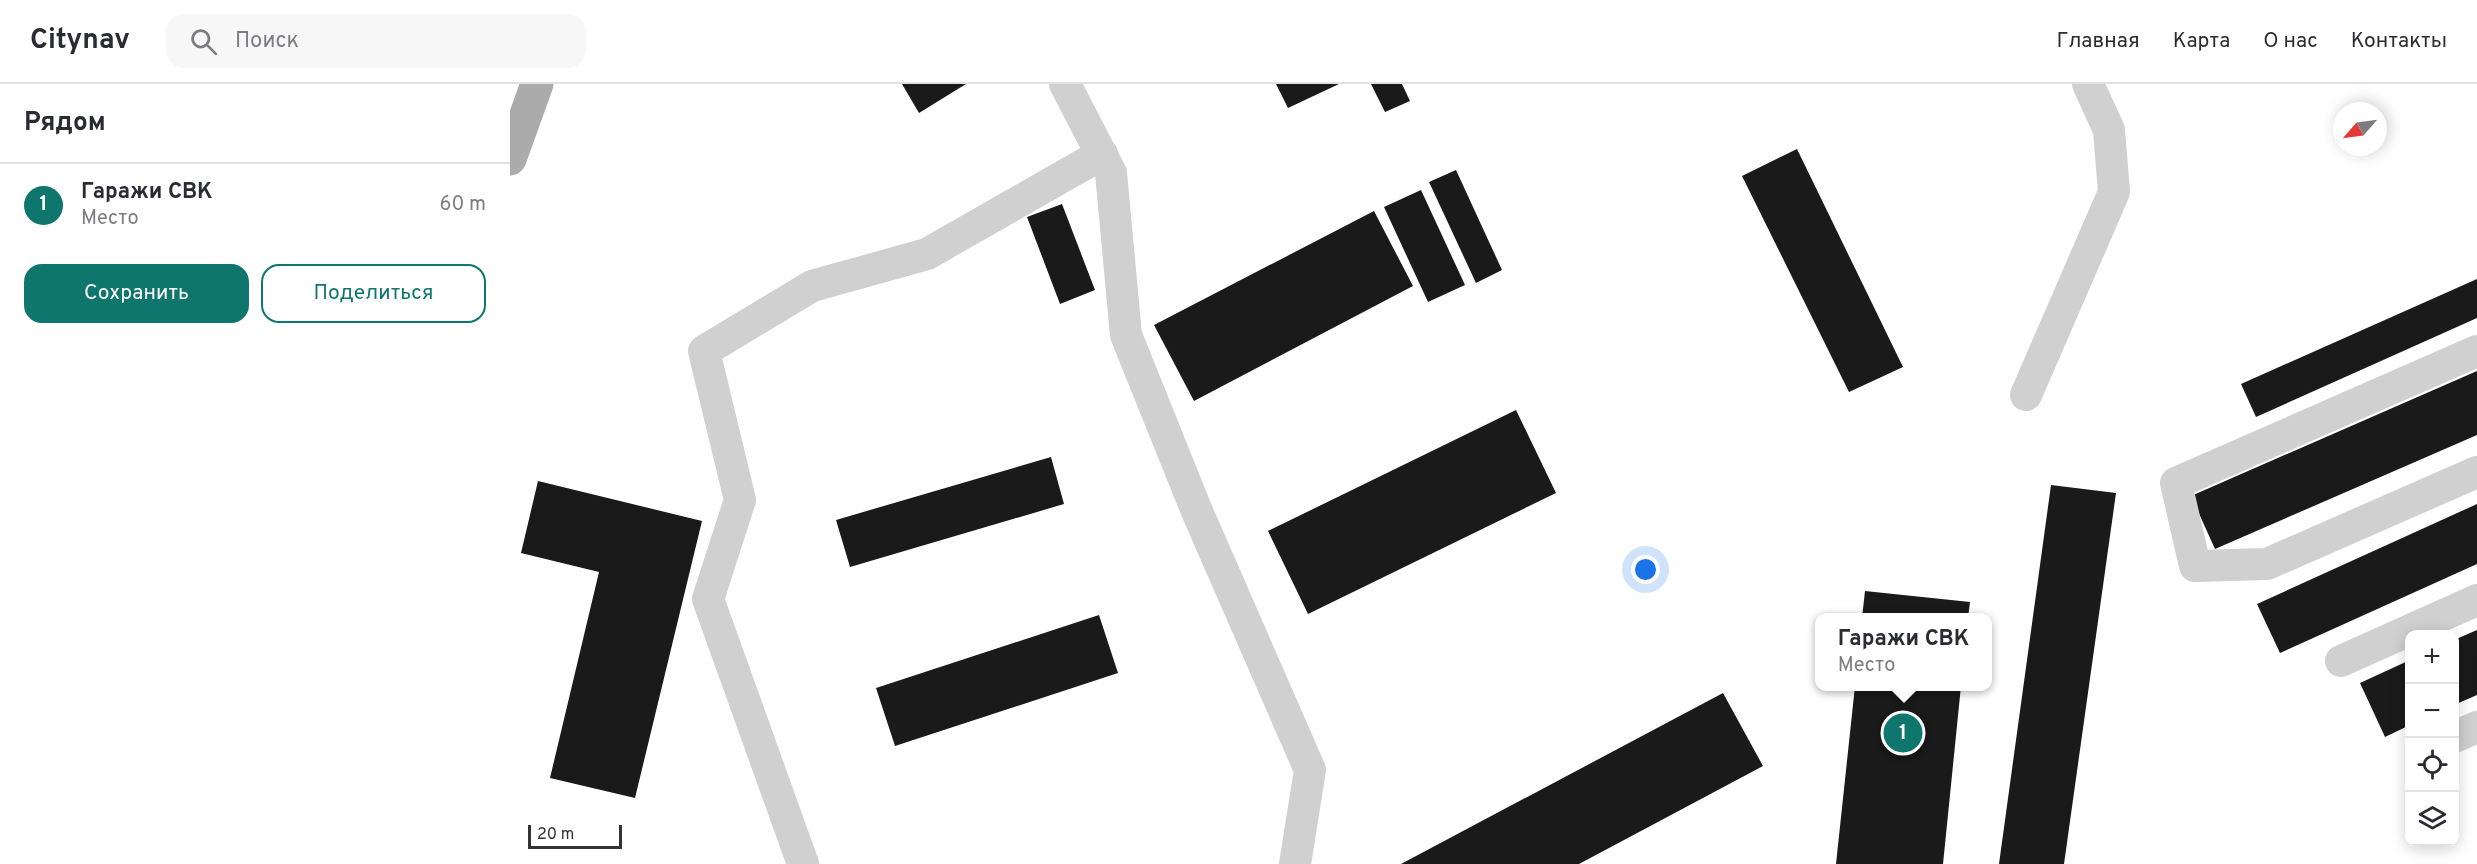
<!DOCTYPE html>
<html lang="ru">
<head>
<meta charset="utf-8">
<style>
  body { margin:0; font-family:Overpass,sans-serif; background:#f7f7f7; color:#2b2b33 }
  .controls { position:absolute; right:18px; bottom:18px; display:grid; overflow:hidden; border-radius:12px; box-shadow:0 3px 15px #0003 }
  .controls button { width:54px; height:54px; display:grid; place-items:center; padding:0; border:0; border-bottom:2px solid #e1e1e2; background:#fff; color:#2b2b33; font:30px sans-serif }
  .compass { position:absolute; left:1823px; top:18px; width:54px; height:54px; border-radius:50%; background:#fff; box-shadow:0 3px 15px #0003; rotate:242deg }
  .scale { position:absolute; left:18px; bottom:15px; width:94px; box-sizing:border-box; padding-left:6px; border:3px solid #333; border-top:0; font-size:16px; line-height:21px; white-space:nowrap; color:#333; -webkit-text-stroke:4px #fff; paint-order:stroke }
  .you { position:absolute; left:1136px; top:486px; width:21px; height:21px; margin:-15px; border:4px solid #fff; border-radius:50%; background:#1a73e8; box-shadow:0 0 0 9px #1a73e833 }
  .badge { display:grid; place-items:center; width:39px; height:39px; border-radius:50%; background:#0f766e; color:#fff; font-size:20px; font-weight:700 }
  .pin { position:absolute; translate:-50% -50%; border:3px solid #fff; box-shadow:0 2px 6px #0006 }
  .popup { position:absolute; left:1305px; top:529px; width:177px; height:78px; box-sizing:border-box; display:grid; place-content:center; border-radius:12px; background:#fff; filter:drop-shadow(0 2px 4px #0005); font-size:20px; white-space:nowrap; color:#7c7c81 }
  .popup b { font-size:22px; color:#2b2b33 }
  .popup::after { content:''; position:absolute; left:50%; top:100%; margin-left:-12px; border:12px solid transparent; border-top-color:#fff }
  .list { margin:0; padding:0; list-style:none }
  h2 { display:flex; justify-content:space-between; align-items:center; height:78px; margin:0; padding:0 24px; font-size:26px }
  h2 small { font-size:20px; font-weight:400; color:#7c7c81 }
  .list li { display:grid; grid-template-columns:39px 1fr auto; gap:18px; align-items:center; box-sizing:border-box; height:84px; padding:0 24px; border-top:2px solid #e1e1e2 }
  .list b { display:block; font-size:22px; white-space:nowrap }
  .list p { margin:0; font-size:20px; white-space:nowrap; color:#7c7c81 }
  .list em { font-size:20px; font-style:normal; color:#7c7c81 }
  .actions { display:flex; gap:12px; padding:18px 24px }
  .actions a { flex:1; padding:14px 0; border:2px solid #0f766e; border-radius:18px; text-align:center; font-size:21px; color:#0f766e }
  .actions .main { background:#0f766e; color:#fff }
  .icon { flex:none; width:33px; height:33px; fill:none; stroke:currentColor; stroke-width:2; stroke-linecap:round; stroke-linejoin:round }
  .map { position:relative; flex:none; width:1967px; height:780px; overflow:hidden }
  header { display:flex; align-items:center; gap:36px; box-sizing:border-box; height:84px; padding:0 30px; background:#fff; border-bottom:2px solid #e1e1e2 }
  header strong { font-size:28px }
  nav { display:flex; gap:33px; margin-inline-start:auto; font-size:21px }
  .search { width:420px; height:54px; background:#f7f7f7; display:flex; align-items:center; gap:15px; box-sizing:border-box; padding:0 21px; border-radius:18px; color:#7c7c81; font-size:22px }
  main { display:flex }
  aside { flex:1; background:#fff }
  .map>svg:first-child { display:block }
</style>
</head>
<body>
<header>
<strong>Citynav</strong>
<div class="search"><svg class="icon" aria-label="search" viewBox="0 0 24 24"><circle cx="10" cy="10" r="6"/><path d="M15 15l6 6"/></svg>Поиск</div>
<nav><a>Главная</a><a>Карта</a><a>О нас</a><a>Контакты</a></nav>
</header>
<main>
<aside>
<h2>Рядом<small></small></h2>
<ul class="list">
<li><span class="badge">1</span><div><b>Гаражи СВК</b><p>Место</p></div><em>60 m</em></li>
</ul>
<div class="actions"><a class="main">Сохранить</a><a>Поделиться</a></div>
</aside>
<div class="map">
<svg width="1967" height="780" viewBox="0 0 1967 780">
  <rect width="100%" height="100%" fill="#fff"/>
  <g fill="#1a1a1a">
    <path d="M392 0H456L409 29Z"/>
    <path d="M766 0H829L778 24Z"/>
    <path d="M861 0H892L900 17 875 28Z"/>
    <path d="M1287 65 1393 283 1339 308 1232 92Z"/>
    <path d="M946 86 992 186 966 199 919 98Z"/>
    <path d="M911 106 955 201 918 218 874 123Z"/>
    <path d="M552 120 585 206 550 220 517 133Z"/>
    <path d="M864 127 903 202 684 317 644 241Z"/>
    <path d="M1967 195V234L1746 333 1731 300Z"/>
    <path d="M1967 287V351L1705 465 1681 412Z"/>
    <path d="M1006 326 1046 409 798 530 758 447Z"/>
    <path d="M541 373 554 420 340 483 326 436Z"/>
    <path d="M28 397 192 437 125 714 40 694 89 488 11 469Z"/>
    <path d="M1541 401 1606 409 1554 780H1489Z"/>
    <path d="M1967 420V480L1770 569 1747 520Z"/>
    <path d="M1355 507 1460 518 1458 534H1352Z"/>
    <path d="M589 531 608 589 385 662 366 604Z"/>
    <path d="M1967 546V611L1944 621V556Z"/>
    <path d="M1900 576V641L1875 653 1850 599Z"/>
    <path d="M1345 602H1451L1433 780H1326Z"/>
    <path d="M1213 609 1253 682 1069 780H891Z"/>
  </g>
  <g fill="none" stroke-linecap="round" stroke-linejoin="round">
    <g stroke="#d0d0d0" stroke-width="32">
      <path d="M555 0 601 89 616 251 686 425 800 686 785 780"/>
      <path d="M1967 267 1666 399 1685 482 1757 480 1967 388"/>
      <path d="M1516 311 1604 108 1599 46 1578 0"/>
      <path d="M1831 577 1967 516"/>
      <path d="M1944 653 1967 643"/>
      <path d="M293 780 198 515 230 416 194 267 302 202 417 170 592 70"/>
    </g>
    <path stroke="#ababab" stroke-width="33" d="M0 75 27 0"/>
  </g>
</svg>
<div class="controls">
<button>+</button>
<button>−</button>
<button><svg class="icon" aria-label="locate" viewBox="0 0 24 24"><circle cx="12" cy="12" r="6"/><path d="M12 2v4M12 18v4M2 12h4M18 12h4"/></svg></button>
<button><svg class="icon" aria-label="layers" viewBox="0 0 24 24"><path d="M12 4l9 5-9 5-9-5zM3 14l9 5 9-5"/></svg></button>
</div>
<svg class="compass" viewBox="-18 -18 36 36"><path d="M0-13l5 13h-10z" fill="#e53935"/><path d="M0 13l5-13h-10z" fill="#7c7c81"/></svg>
<div class="scale">20 m</div>
<div class="you"></div>
<div class="pin badge" style="left:1393px;top:649px">1</div>
<div class="popup"><b>Гаражи СВК</b>Место</div>
</div>
</main>
</body>
</html>
